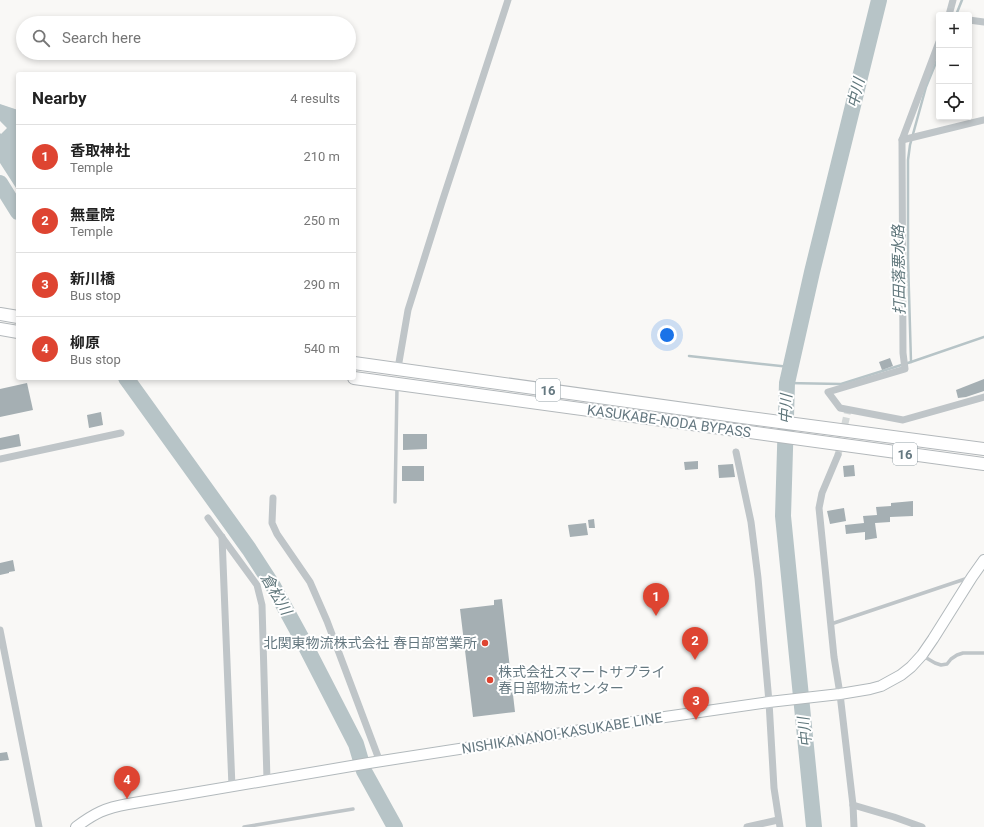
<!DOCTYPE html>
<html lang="en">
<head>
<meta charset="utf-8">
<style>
  body { margin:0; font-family:Roboto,"Noto Sans JP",sans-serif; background:#f2f2f2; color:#222 }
  .controls { position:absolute; right:12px; top:12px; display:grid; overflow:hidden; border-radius:4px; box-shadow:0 2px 6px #0003 }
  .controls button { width:36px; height:36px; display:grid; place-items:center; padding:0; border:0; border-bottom:1px solid #e0e0e0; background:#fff; color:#222; font:20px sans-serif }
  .you { position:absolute; left:667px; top:335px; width:14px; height:14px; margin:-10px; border:3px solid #fff; border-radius:50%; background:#1a73e8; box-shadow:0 0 0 6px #1a73e833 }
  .badge { display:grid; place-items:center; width:26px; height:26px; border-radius:50%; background:#de4431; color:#fff; font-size:13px; font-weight:700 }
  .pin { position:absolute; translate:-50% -33px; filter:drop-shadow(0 1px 2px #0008) }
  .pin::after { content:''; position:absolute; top:21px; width:14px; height:12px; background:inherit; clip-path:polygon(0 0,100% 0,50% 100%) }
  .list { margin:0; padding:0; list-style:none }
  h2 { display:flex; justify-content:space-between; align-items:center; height:52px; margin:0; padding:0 16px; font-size:17px }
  h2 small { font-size:13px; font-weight:400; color:#767676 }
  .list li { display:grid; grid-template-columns:26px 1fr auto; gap:12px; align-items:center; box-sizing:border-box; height:64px; padding:0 16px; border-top:1px solid #e0e0e0 }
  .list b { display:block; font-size:15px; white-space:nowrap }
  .list p { margin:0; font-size:13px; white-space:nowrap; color:#767676 }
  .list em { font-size:13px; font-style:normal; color:#767676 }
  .icon { flex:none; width:22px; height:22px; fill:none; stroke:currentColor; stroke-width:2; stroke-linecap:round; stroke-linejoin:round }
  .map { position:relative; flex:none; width:984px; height:827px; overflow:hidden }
  .search { position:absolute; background:#fff; box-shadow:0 2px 6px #0003; left:16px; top:16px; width:340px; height:44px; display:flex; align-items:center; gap:10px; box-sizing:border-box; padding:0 14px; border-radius:22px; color:#767676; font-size:15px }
  .panel { position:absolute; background:#fff; box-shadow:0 2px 6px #0003; left:16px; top:72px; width:340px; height:308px; border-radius:4px }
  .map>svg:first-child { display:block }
</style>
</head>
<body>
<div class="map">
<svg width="984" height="827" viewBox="0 0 984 827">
  <rect width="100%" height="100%" fill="#f9f8f6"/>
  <path fill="#b7c4c7" d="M0 104 18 110V191L0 163V133L1 134 7 128 0 121Z"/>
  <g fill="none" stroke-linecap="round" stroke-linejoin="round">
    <g stroke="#b7c4c7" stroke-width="2.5">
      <path d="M956 15 962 0"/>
      <path d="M689 356 790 367"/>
      <path d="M911 362 908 259V160L910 145 926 87 939 55"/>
      <path d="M787 383 841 384 911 362 984 337"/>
    </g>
    <g stroke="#b7c4c7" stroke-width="16">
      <path d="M0 183 18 212"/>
      <path d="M126 378 249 549 273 586 302 639 356 744 364 771 395 827"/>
      <path d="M814 827 783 516 787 383 812 272 879 0"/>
    </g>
  </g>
  <g fill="#a5afb3">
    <path d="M890 358 893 366 882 370 879 362Z"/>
    <path d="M984 379V391L966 397 958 398 956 390Z"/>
    <path d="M27 383 33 410 0 417V389Z"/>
    <path d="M101 412 103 425 89 428 87 415Z"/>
    <path d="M19 434 21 446 0 450V438Z"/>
    <path d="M403 434H427V449L403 450Z"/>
    <path d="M698 461V469L685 470 684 462Z"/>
    <path d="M733 464 735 477 719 478 718 465Z"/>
    <path d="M854 465 855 476 844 477 843 466Z"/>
    <rect x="402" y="466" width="22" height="15"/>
    <path d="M913 501V516L890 517V522L875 523 877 538 865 540V532L846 534 845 525 864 523 863 516 877 515 876 507 891 506V503Z"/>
    <path d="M844 508 846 521 830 524 827 511Z"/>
    <path d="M594 519 595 528H589L588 520Z"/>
    <path d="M586 523 588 535 570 537 568 525Z"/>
    <path d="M13 560 15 571 9 572V573L0 575V563Z"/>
    <path d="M502 599 515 712 473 717 460 609 494 605V600Z"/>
    <path d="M7 752 9 760 0 761V753Z"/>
  </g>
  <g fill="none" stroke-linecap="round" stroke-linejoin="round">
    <path stroke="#d4d8d8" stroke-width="7" stroke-dasharray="7 3.5" stroke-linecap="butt" d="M838 455 848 410"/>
    <defs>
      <path id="secondary" d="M76 827C95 813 105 808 128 804L369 763 665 717 769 702 840 694 870 689 881 686 901 675 911 667 922 655 933 639 972 577 984 560"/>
      <g id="trunk">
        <path d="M0 314 18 317"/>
        <path d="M0 329 18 332"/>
        <path d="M354 363 742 417 984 449"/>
        <path d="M354 378 984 464"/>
      </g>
    </defs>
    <use href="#secondary" stroke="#b2b9bc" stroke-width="12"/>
    <use href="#trunk" stroke="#b3b8bb" stroke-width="14"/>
    <g stroke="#bfc5c8" stroke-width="3.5">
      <path d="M395 502 397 387"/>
      <path d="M831 624 968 578"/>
      <path d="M923 656 935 663 941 665 947 664 951 659 957 655 963 653H984"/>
      <path d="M244 827 353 809"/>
    </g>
    <g stroke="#bfc5c8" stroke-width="7">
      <path d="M949 15 953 0"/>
      <path d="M969 20 984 22"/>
      <path d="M939 42 902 140 903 353 905 369 828 392 840 408 903 420 984 397"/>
      <path d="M902 140 984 120"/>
      <path d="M398 368 408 310 442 202 508 0"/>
      <path d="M736 452 751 522 758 578 769 702 774 788 780 827"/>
      <path d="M838 455 822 493 819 508 834 657 840 694 853 805 854 827"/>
      <path d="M0 459 121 433"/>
      <path d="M273 498 272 523 277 534 310 582 327 621 380 762"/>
      <path d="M208 518 257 585 262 605 267 780"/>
      <path d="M222 537 232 787"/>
      <path d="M0 630 39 827"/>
      <path d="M853 805 894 817 922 827"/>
      <path d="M747 827 778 820"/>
    </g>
    <use href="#secondary" stroke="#fff" stroke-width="10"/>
    <use href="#trunk" stroke="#fff" stroke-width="12"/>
  </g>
  <g fill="#de4431" stroke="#fff" stroke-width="1.5">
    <circle cx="485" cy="643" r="4"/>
    <circle cx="490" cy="680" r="4"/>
  </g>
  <g text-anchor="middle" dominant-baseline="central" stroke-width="4" stroke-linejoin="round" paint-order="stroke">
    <g fill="#fff" stroke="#93a0a6" stroke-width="1">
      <rect x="536" y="379" width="24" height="22" rx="3"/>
      <rect x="893" y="443" width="24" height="22" rx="3"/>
    </g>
    <g font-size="13" font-weight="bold" fill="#657880">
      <text x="548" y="390">16</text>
      <text x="905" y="454">16</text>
    </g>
    <g font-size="14" fill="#657880" stroke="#fff">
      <text transform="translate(669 421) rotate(8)">KASUKABE-NODA BYPASS</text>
      <text transform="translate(562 733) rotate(-9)">NISHIKANANOI-KASUKABE LINE</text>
    </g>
    <g font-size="14" fill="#657880" stroke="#fff" text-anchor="end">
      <text x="477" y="643">北関東物流株式会社 春日部営業所</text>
      <text x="498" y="672" text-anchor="start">株式会社スマートサプライ<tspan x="498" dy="16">春日部物流センター</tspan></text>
    </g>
    <g font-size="15" font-style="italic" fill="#5f767b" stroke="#fff">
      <text transform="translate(856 93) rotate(-76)">中川</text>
      <text transform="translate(899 270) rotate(-91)">打田落悪水路</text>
      <text transform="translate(786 409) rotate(-88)">中川</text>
      <text transform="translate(276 594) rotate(60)">倉松川</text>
      <text transform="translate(805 732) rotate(-96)">中川</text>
    </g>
  </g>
</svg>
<div class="controls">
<button>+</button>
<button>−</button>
<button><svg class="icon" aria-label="locate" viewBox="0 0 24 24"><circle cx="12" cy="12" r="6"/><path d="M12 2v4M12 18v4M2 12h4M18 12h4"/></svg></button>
</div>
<div class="you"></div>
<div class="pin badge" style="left:656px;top:616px">1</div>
<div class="pin badge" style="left:695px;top:660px">2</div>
<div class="pin badge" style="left:696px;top:720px">3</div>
<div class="pin badge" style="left:127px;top:799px">4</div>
<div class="search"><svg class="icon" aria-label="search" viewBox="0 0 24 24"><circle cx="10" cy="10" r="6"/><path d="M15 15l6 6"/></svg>Search here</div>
<section class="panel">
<h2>Nearby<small>4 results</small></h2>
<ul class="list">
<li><span class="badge">1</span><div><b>香取神社</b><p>Temple</p></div><em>210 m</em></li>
<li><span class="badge">2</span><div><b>無量院</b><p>Temple</p></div><em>250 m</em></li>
<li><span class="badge">3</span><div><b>新川橋</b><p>Bus stop</p></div><em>290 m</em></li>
<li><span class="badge">4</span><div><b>柳原</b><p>Bus stop</p></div><em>540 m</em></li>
</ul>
</section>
</div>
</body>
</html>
